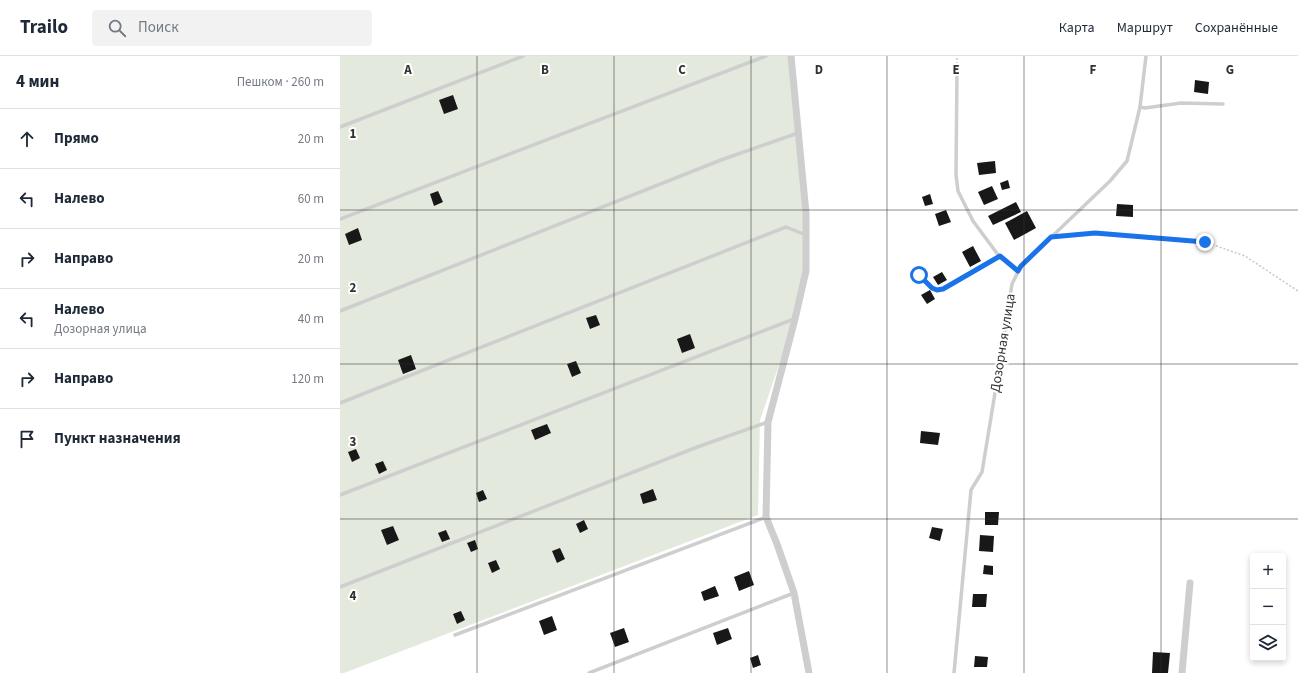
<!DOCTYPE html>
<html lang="ru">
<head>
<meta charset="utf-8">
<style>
  body { margin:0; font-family:"Source Sans 3",sans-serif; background:#f2f2f3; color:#1f2937 }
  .controls { position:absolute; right:12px; bottom:12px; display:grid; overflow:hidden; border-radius:4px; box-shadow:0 2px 6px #0003 }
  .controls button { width:36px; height:36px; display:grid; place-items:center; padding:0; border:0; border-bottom:1px solid #e0e1e3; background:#fff; color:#1f2937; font:20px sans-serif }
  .stop { position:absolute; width:12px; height:12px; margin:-9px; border:3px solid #1a73e8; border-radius:50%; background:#fff }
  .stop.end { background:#1a73e8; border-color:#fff; box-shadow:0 1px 4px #0008 }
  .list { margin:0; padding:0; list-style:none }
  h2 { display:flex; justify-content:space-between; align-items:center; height:52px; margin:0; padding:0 16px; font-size:17px }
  h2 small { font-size:13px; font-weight:400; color:#747a83 }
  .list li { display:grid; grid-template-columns:26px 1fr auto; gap:12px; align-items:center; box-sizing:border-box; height:60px; padding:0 16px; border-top:1px solid #e0e1e3 }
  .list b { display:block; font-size:15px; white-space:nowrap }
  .list p { margin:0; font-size:13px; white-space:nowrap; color:#747a83 }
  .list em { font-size:13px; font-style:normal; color:#747a83 }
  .icon { flex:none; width:22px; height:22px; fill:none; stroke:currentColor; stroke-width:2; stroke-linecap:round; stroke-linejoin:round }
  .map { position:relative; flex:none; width:958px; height:617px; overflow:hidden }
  header { display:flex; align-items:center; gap:24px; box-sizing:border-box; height:56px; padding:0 20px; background:#fff; border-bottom:1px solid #e0e1e3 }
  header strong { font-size:19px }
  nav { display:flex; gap:22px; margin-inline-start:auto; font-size:14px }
  .search { width:280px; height:36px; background:#f2f2f3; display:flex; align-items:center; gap:10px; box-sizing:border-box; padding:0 14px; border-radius:4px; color:#747a83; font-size:15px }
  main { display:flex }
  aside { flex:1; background:#fff }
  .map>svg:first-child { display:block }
</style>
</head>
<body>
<header>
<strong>Trailo</strong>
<div class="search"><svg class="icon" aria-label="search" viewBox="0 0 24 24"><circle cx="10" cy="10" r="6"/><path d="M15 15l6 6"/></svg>Поиск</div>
<nav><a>Карта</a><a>Маршрут</a><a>Сохранённые</a></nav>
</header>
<main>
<aside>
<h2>4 мин<small>Пешком · 260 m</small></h2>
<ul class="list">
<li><svg class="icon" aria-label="ahead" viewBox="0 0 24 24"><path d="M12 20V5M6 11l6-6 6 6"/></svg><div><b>Прямо</b></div><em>20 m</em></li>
<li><svg class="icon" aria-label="left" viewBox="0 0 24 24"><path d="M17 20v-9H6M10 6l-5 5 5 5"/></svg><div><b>Налево</b></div><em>60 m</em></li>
<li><svg class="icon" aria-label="right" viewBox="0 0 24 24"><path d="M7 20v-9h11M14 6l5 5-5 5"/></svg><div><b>Направо</b></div><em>20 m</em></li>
<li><svg class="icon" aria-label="left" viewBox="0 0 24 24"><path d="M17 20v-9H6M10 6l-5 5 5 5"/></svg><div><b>Налево</b><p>Дозорная улица</p></div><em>40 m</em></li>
<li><svg class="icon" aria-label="right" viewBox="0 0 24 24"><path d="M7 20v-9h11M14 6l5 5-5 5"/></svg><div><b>Направо</b></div><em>120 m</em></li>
<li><svg class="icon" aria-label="arrive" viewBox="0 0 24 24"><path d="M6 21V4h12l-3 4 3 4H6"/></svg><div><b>Пункт назначения</b></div></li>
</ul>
</aside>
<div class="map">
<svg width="958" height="617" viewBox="0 0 958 617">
  <rect width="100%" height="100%" fill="#fff"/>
  <path fill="#e4e9dd" d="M0 0H451L466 157V215L455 263 420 364 418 459 4 617H0Z"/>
  <g fill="#181818">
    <path d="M855 24 869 26 868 38 854 36Z"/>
    <path d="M113 39 118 53 104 58 99 44Z"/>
    <path d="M655 105 656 117 639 119 637 107Z"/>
    <path d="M668 124 670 132 662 134 660 127Z"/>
    <path d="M652 130 658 143 644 149 638 136Z"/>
    <path d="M98 135 103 146 94 150 90 138Z"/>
    <path d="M590 138 593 148 585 150 582 141Z"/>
    <path d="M676 146 681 156 653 169 648 160Z"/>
    <path d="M777 148 793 149V161L776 160Z"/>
    <path d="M606 154 611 166 599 170 595 158Z"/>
    <path d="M687 155 696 172 674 184 665 167Z"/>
    <path d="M18 172 22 184 9 189 5 178Z"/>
    <path d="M633 190 641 205 630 211 622 196Z"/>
    <path d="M602 216 607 224 598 229 593 221Z"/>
    <path d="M590 234 595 243 587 248 581 239Z"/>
    <path d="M256 259 260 269 250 273 246 262Z"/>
    <path d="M350 278 355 292 342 297 337 283Z"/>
    <path d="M71 299 76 313 63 318 58 304Z"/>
    <path d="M236 305 241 317 232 321 227 308Z"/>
    <path d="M207 368 211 377 195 384 191 374Z"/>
    <path d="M581 375 600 377 598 389 580 387Z"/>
    <path d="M16 393 20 402 12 406 8 396Z"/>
    <path d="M43 405 47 414 39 418 35 408Z"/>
    <path d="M313 433 317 444 303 448 300 438Z"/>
    <path d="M143 434 147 443 139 446 136 437Z"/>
    <path d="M645 456H659L658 469H645Z"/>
    <path d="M244 464 248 473 240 477 236 468Z"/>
    <path d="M53 470 59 484 47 489 41 474Z"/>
    <path d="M592 471 603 473 600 485 589 482Z"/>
    <path d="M106 474 110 483 102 486 98 477Z"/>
    <path d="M640 479 654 480 653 496 639 495Z"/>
    <path d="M135 484 138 493 131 496 127 487Z"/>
    <path d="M220 492 225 503 217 507 212 495Z"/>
    <path d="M156 504 160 513 152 517 148 507Z"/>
    <path d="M644 509 653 510V519L643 518Z"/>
    <path d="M409 515 414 529 399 535 394 521Z"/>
    <path d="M375 530 379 540 364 545 361 536Z"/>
    <path d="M633 538H647L646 551H632Z"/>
    <path d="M121 555 125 564 117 568 113 558Z"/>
    <path d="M212 560 217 574 204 579 199 565Z"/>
    <path d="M284 572 289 586 275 591 270 577Z"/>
    <path d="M388 572 392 583 377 589 373 577Z"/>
    <path d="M813 596 830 597 828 617H812Z"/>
    <path d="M418 599 421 609 413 612 410 602Z"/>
    <path d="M635 600 648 601 647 611H634Z"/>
  </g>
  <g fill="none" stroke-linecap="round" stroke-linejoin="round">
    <g stroke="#c8c8c8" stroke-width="1.5" stroke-dasharray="2 2" stroke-linecap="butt">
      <path d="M617 8V0"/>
      <path d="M721 180 755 177 865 186 905 200 958 235"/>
    </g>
    <g stroke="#cecece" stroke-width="3.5">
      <path d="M617 14 616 119 618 135 633 165 659 200 678 215"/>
      <path d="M800 51 805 52 841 47 883 48"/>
      <path d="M0 71 183 0"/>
      <path d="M0 163 426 0"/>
      <path d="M579 219 592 232 597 234 603 233 659 200"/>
      <path d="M0 255 381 104 458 77"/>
      <path d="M0 347 446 171 466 179"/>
      <path d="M0 439 454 263"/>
      <path d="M0 531 360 390 428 366"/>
      <path d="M115 579 426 461"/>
      <path d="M249 617 454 537"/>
      <path d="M614 617 631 434 642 416 656 331 672 228 681 210 770 125 787 105 800 51 806 0"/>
    </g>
    <g stroke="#cecece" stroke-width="7">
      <path d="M451 0 466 157V215L455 263 428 366 426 461 437 488 454 537 469 617"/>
      <path d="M842 617 850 527"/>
    </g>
  </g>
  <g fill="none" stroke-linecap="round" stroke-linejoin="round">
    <path stroke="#1a73e8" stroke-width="5" d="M579 219 592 232 597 234 603 233 660 200 678 215 681 210 711 181 755 177 865 186"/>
  </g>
  <path fill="none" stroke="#313131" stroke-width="1" stroke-opacity="0.55" d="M137 0V617M274 0V617M411 0V617M547 0V617M684 0V617M821 0V617M0 154H958M0 308H958M0 463H958"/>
  <g text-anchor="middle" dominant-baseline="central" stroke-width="4" stroke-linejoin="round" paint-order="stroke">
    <g font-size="14" fill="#313131" stroke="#fff">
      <text transform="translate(663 287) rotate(-81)">Дозорная улица</text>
    </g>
  </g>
  <g font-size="13" text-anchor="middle" font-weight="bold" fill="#313131" stroke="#fff" stroke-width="4" stroke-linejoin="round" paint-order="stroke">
    <text x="68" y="18">A</text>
    <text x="205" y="18">B</text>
    <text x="342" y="18">C</text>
    <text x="479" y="18">D</text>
    <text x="616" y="18">E</text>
    <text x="753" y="18">F</text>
    <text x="890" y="18">G</text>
    <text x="13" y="82">1</text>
    <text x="13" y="236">2</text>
    <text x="13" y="390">3</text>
    <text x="13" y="544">4</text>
  </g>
</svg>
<div class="controls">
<button>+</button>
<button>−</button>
<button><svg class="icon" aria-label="layers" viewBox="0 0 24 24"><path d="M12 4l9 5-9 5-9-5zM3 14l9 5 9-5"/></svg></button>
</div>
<div class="stop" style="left:579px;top:219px"></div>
<div class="stop end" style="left:865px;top:186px"></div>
</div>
</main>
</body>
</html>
